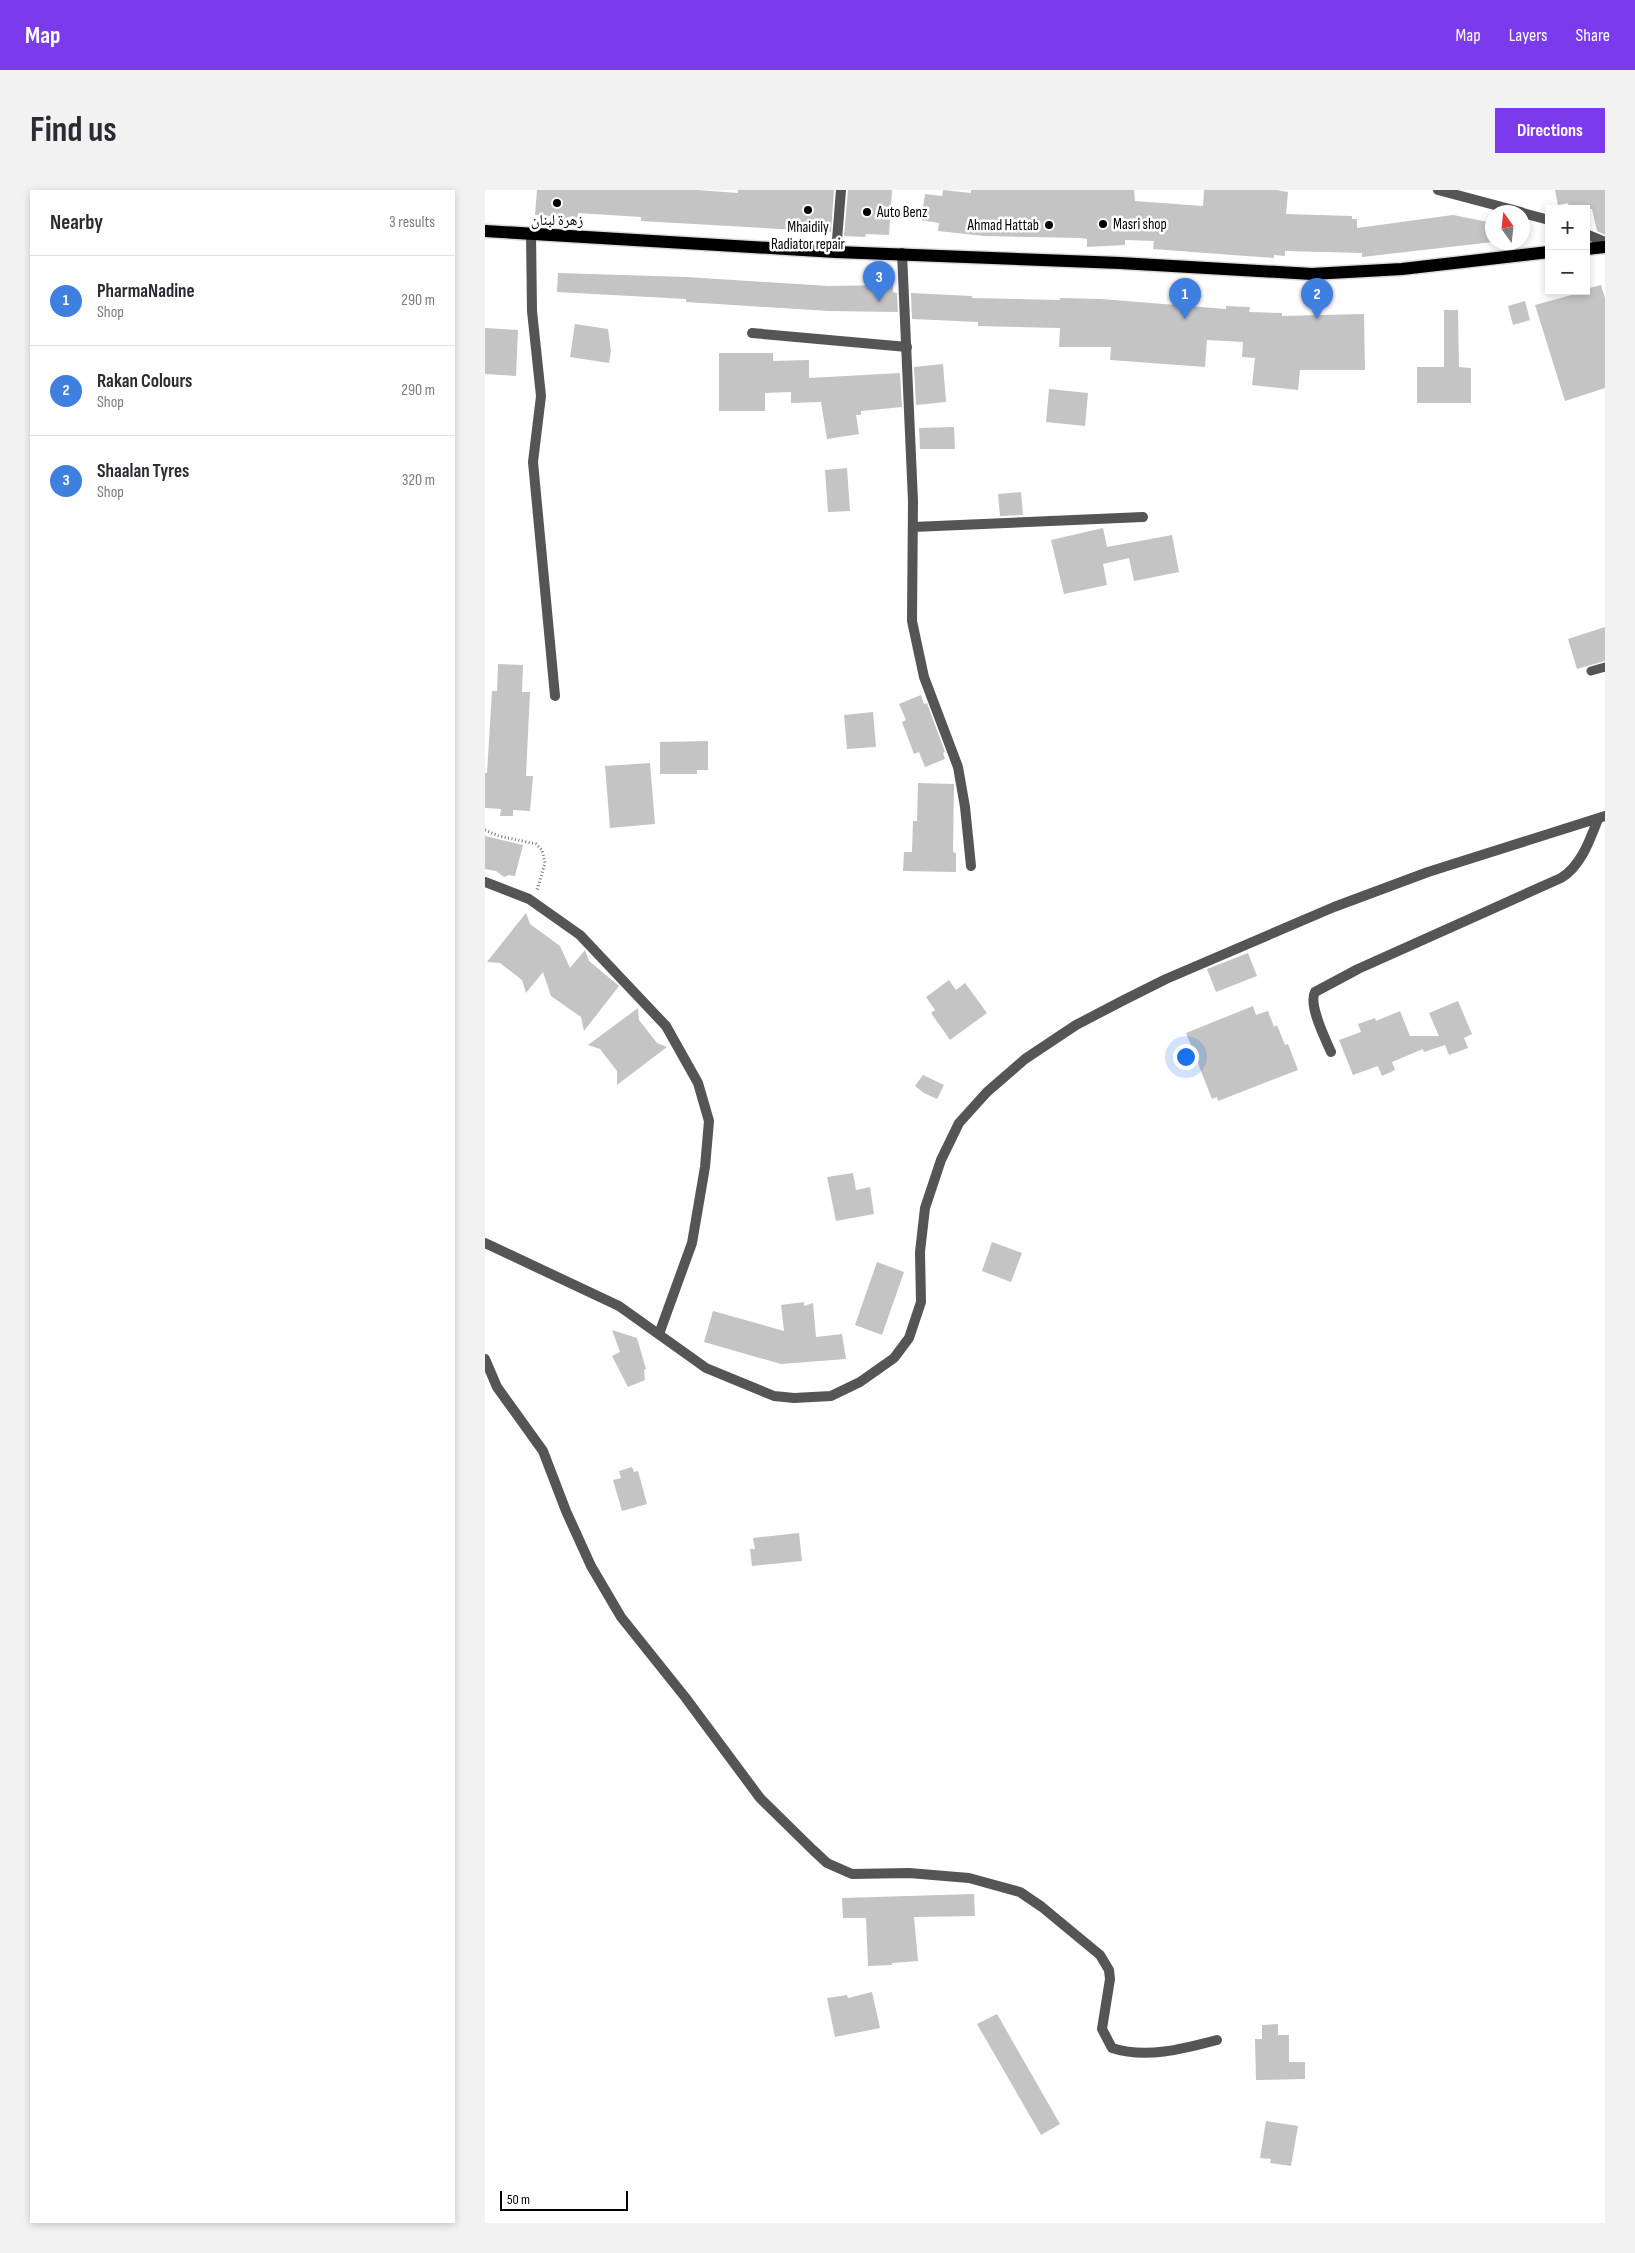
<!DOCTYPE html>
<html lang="en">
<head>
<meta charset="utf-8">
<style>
  body { margin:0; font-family:"Sofia Sans Condensed","Noto Naskh Arabic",sans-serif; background:#f2f2f3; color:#2b2b33 }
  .controls { position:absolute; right:15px; top:15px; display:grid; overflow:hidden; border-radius:0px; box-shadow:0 2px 8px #0003 }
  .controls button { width:45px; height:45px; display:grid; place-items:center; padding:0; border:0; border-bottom:1px solid #e1e1e2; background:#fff; color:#2b2b33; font:25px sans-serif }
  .compass { position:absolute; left:1000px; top:15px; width:45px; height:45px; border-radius:50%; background:#fff; box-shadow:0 2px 8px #0003; rotate:345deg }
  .scale { position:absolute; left:15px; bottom:12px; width:128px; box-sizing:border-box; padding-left:5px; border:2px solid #000; border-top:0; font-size:14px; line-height:18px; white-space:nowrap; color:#000; -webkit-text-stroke:4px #fff; paint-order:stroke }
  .you { position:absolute; left:700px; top:866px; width:18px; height:18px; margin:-12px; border:4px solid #fff; border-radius:50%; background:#1a73e8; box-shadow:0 0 0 8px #1a73e833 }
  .badge { display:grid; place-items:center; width:32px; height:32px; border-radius:50%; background:#7c3aed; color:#fff; font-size:16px; font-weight:700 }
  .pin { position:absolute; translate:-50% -41px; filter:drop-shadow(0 1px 2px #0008) }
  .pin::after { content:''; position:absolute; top:26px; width:18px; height:15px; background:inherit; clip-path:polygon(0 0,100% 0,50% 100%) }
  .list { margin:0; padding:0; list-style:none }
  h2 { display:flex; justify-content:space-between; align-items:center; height:65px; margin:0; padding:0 20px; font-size:21px }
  h2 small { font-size:16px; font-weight:400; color:#7c7c81 }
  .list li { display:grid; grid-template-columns:32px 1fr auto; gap:15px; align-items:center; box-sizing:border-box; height:90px; padding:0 20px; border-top:1px solid #e1e1e2 }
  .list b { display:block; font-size:19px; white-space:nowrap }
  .list p { margin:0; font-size:16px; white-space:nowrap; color:#7c7c81 }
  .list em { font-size:16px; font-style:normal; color:#7c7c81 }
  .map { position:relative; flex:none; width:1120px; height:2033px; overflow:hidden; border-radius:0px }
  header { display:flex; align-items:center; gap:30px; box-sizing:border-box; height:70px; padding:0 25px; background:#7c3aed; color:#fff }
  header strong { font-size:24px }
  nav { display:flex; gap:28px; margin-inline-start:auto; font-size:18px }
  .intro { display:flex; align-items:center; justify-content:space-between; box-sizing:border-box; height:120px; padding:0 30px }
  h1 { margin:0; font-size:35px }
  .button { padding:12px 22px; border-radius:0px; background:#7c3aed; color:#fff; font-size:18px; font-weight:700 }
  main { display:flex; gap:30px; padding:0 30px }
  aside { flex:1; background:#fff; border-radius:0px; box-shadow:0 2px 8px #0003 }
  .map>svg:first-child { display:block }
</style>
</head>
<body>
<header>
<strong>Map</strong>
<nav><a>Map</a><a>Layers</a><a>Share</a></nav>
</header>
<div class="intro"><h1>Find us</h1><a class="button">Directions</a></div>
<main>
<aside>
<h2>Nearby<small>3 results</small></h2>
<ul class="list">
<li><span class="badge" style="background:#3f7fe0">1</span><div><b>PharmaNadine</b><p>Shop</p></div><em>290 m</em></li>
<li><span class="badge" style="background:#3f7fe0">2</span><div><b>Rakan Colours</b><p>Shop</p></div><em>290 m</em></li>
<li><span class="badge" style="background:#3f7fe0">3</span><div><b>Shaalan Tyres</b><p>Shop</p></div><em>320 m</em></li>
</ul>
</aside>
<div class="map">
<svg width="1120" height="2033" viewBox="0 0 1120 2033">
  <rect width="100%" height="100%" fill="#fff"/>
  <g fill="#c4c4c4">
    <path d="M52 0H212L253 3V0H349L346 42 156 31V27L93 23V28L82 27 81 31 66 30V26L50 25Z"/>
    <path d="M363 0H407L404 45 381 44 380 47 359 46Z"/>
    <path d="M458 0 486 3V0H649L650 11 718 16 719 0H792L803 2 801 24 867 26V29H872V38L968 25 1008 33V52L877 67V63L800 61V66L789 65V68L761 66 668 59 669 51 640 50V55L602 57V49L595 48 499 46 453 41 454 33 436 30 440 4 457 6Z"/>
    <path d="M1070 0H1120V45L1112 41 1107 19H1093L1092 16 1084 18 1083 13 1073 15Z"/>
    <path d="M73 83 202 87 344 96 408 95V102L412 103 413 122 344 121 201 112V109L72 102Z"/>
    <path d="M1116 95 1120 108V198L1080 211 1050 115 1101 101V99Z"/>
    <path d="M426 103 487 106V108L575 110V108L616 109 741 119V116L765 117 764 122 797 123V126L879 124 880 180H815L813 200 767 195 770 168 757 167 758 152 722 150 720 177 625 170 626 157H574L575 138 493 136V132L427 129Z"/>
    <path d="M1040 111 1045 130 1028 135 1023 116Z"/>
    <path d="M959 120H973L974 177 986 178V213H932V177H959Z"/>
    <path d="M90 134 123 139 126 161 124 173 85 167Z"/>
    <path d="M0 138 33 140 31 186 0 184Z"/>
    <path d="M234 163H288V171L324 170V188L415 183 417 217 376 221V225H371L374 244 342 249 336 212 306 213V202L280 203V221H234Z"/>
    <path d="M458 174 461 212 431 215 429 177Z"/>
    <path d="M564 199 603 203 600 236 561 232Z"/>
    <path d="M469 237 470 259H435L434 238Z"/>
    <path d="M362 278 365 321 343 322 340 280Z"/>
    <path d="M536 302 538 325 515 326 513 304Z"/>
    <path d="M618 338 622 357 687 345 694 382 649 391 644 368 618 374 622 395 579 404 566 350Z"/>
    <path d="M1120 437V471L1092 479 1083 449Z"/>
    <path d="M13 474 38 475 37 502H45L41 586H48L45 621 28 620V626H15L16 619 0 618V583H2L7 501H12Z"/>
    <path d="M436 505 439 514 442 513 460 562 458 563 460 569 440 577 434 562 429 564 417 532 421 530 414 514Z"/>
    <path d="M388 522 391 557 362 559 359 525Z"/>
    <path d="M223 551V580H212V584H175V552Z"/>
    <path d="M165 573 170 634 125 638 120 576Z"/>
    <path d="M433 593 469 594 468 662 471 663V682L418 681 419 662H427L428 631H432Z"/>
    <path d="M0 646 38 655 30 686 24 685 19 687 11 681 0 679Z"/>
    <path d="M41 723 45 734 75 756 85 778 100 760 104 771 134 796 99 841 96 827 66 806 58 782 41 803 37 790 15 773 2 772Z"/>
    <path d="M763 763 772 786 731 802 722 779Z"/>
    <path d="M464 790 471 800 480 793 502 823 465 850 446 823 450 820 441 807Z"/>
    <path d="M973 811 987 844 979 848 983 858 964 865 960 855 939 862 938 859 907 872 910 880 897 886 893 876 868 885 854 850 876 842 873 834 890 828 891 831 915 821 925 846H954L944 823Z"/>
    <path d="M768 816 771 825 783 821 789 837 792 835 800 855 803 854 813 880 733 911 732 907 727 909 701 843Z"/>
    <path d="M153 818 154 830 172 853 182 857 132 895V881L115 859 103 855Z"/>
    <path d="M438 885 459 895 452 909 439 903 430 896Z"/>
    <path d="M368 983 371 1000 385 997 389 1024 351 1031 342 987Z"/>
    <path d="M507 1052 537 1063 526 1092 497 1081Z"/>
    <path d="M392 1072 419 1082 397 1145 370 1135Z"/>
    <path d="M319 1112V1116L328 1113 331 1147 357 1144 361 1169 296 1174 219 1152 228 1121 299 1141 296 1115Z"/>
    <path d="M127 1140 152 1148 161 1179 159 1180 160 1190 143 1197 127 1166 135 1162Z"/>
    <path d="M147 1277 149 1282 153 1281 162 1314 137 1321 128 1290 136 1288 134 1281Z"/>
    <path d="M314 1343 317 1371 267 1376 265 1359H270L268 1348Z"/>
    <path d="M489 1704 490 1726 429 1727 433 1771 407 1773V1775L383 1776 381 1728H358L357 1708Z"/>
    <path d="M387 1802 395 1838 350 1847 342 1808 362 1805 363 1808Z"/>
    <path d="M512 1824 575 1934 556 1945 492 1834Z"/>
    <path d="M793 1834V1845H804V1872H820V1889L771 1890 770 1849H777V1835Z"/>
    <path d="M781 1931 813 1936 806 1976 785 1973 786 1969 775 1968Z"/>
  </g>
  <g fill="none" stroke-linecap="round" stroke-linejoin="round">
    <defs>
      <g id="primary">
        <path d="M0 41 351 62 635 73 827 84 917 79 1064 62"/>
        <path d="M1101 59 1120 57"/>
      </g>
    </defs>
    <use href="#primary" stroke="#dbdbdb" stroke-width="15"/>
    <path stroke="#777" stroke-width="3" stroke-dasharray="1 2.5" stroke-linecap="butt" d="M0 640 14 646 51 654 57 660 60 673 52 700"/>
    <path stroke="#555" stroke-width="9" d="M1106 481 1120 477"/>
    <g stroke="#555" stroke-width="10">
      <path d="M953 0 1036 22"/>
      <path d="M1038 23 1064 30"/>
      <path d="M46 43 47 121 56 206 48 272 70 506"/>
      <path d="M1101 44 1120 52"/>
      <path d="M351 62 356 0"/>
      <path d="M417 63 428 311 427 431 439 487 473 577 480 617 486 676"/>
      <path d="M267 143 422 157"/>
      <path d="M428 337 658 327"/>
      <path d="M0 692 44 709 95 745 181 836 213 893 224 931 220 977 207 1053 174 1144"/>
      <path d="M846 862C840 848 823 815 830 802L873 779 1076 688C1096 676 1105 650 1113 629"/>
      <path d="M0 1053 134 1116 221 1178 289 1206 309 1208 346 1206 375 1192 409 1168 424 1148 436 1112 435 1062 440 1018 456 970 474 933 502 902 540 869 591 835 639 810 681 789 849 717 943 682 1120 626"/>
      <path d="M0 1169 12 1197 58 1261 81 1321 106 1376 136 1427 200 1507 275 1608 328 1660 342 1673 367 1684 424 1683 484 1688 535 1702 557 1717 615 1765 624 1780 625 1789 617 1839 627 1858C661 1869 698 1859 732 1850"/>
    </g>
    <use href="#primary" stroke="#000" stroke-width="12"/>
  </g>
  <g fill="#000" stroke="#fff" stroke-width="2">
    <circle cx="72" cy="13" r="5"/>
    <circle cx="323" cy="20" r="5"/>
    <circle cx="382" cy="22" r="5"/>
    <circle cx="618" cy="34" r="5"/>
    <circle cx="564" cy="35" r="5"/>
  </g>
  <g text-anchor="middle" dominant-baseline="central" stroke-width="5" stroke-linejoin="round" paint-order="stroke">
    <g font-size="15" fill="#000" stroke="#fff" text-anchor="start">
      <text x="392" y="22">Auto Benz</text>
      <text x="72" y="30" text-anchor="middle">زهرة لبنان</text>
      <text x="628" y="34">Masri shop</text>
      <text x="554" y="35" text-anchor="end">Ahmad Hattab</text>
      <text x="323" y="37" text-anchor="middle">Mhaidily<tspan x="323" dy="17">Radiator repair</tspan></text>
    </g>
  </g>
</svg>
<div class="controls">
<button>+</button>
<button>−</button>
</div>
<svg class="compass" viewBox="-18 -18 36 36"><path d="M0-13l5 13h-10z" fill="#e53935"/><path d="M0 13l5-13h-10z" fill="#7c7c81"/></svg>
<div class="scale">50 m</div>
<div class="you"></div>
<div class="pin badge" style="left:700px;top:129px;background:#3f7fe0">1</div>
<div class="pin badge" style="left:832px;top:129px;background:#3f7fe0">2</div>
<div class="pin badge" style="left:394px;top:112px;background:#3f7fe0">3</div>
</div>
</main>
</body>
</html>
